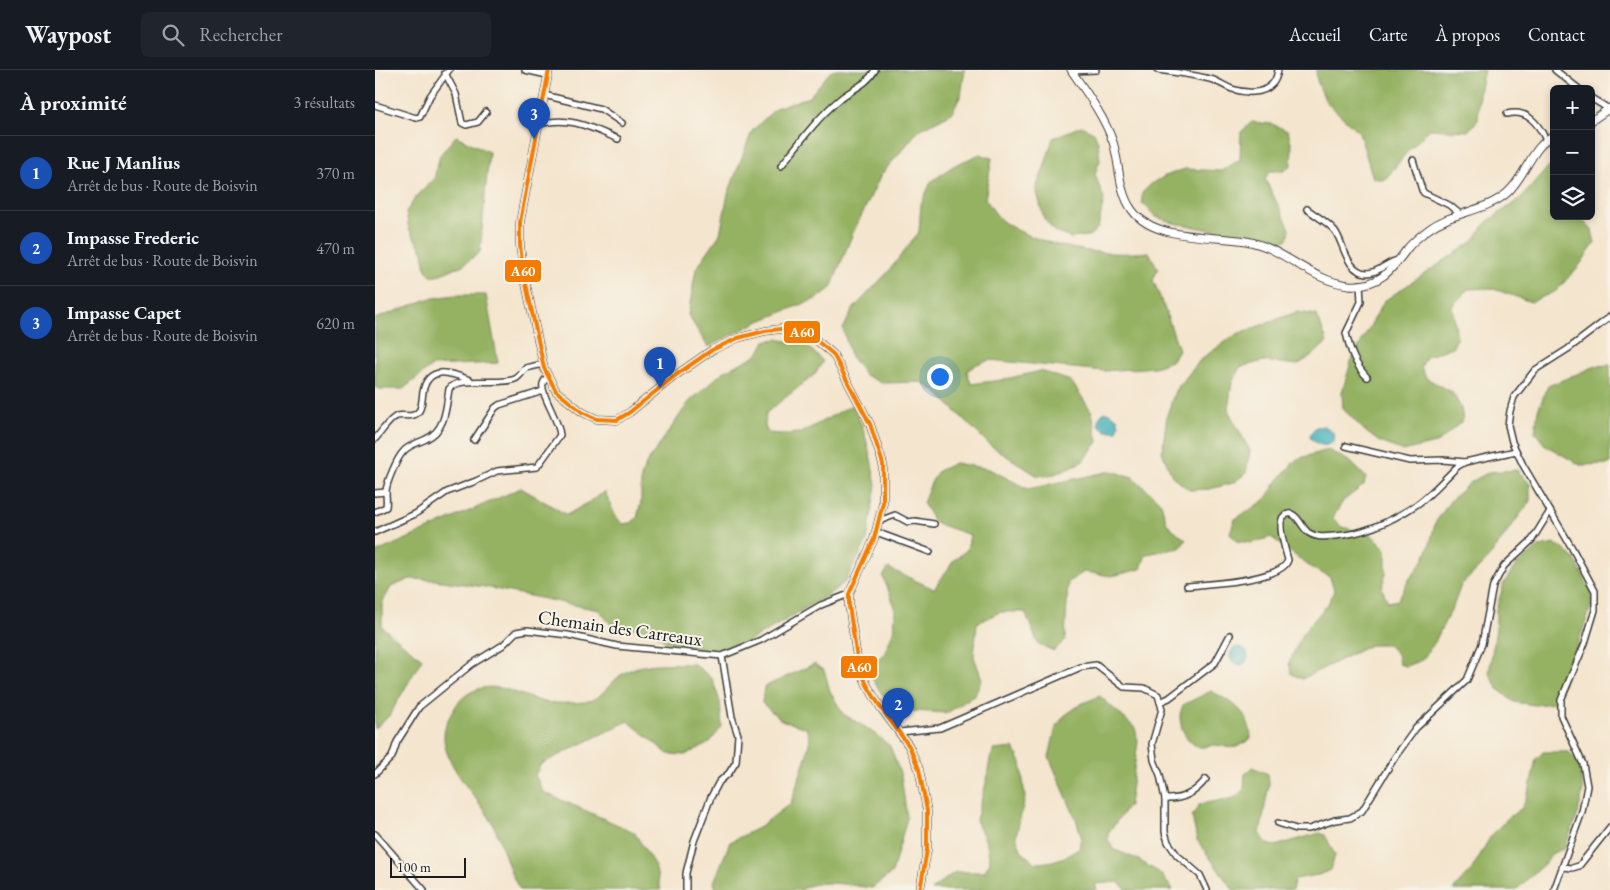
<!DOCTYPE html>
<html lang="fr">
<head>
<meta charset="utf-8">
<style>
  body { margin:0; font-family:"EB Garamond",serif; background:#20242c; color:#f1f3f6 }
  .controls { position:absolute; right:15px; top:15px; display:grid; overflow:hidden; border-radius:8px; box-shadow:0 2px 8px #0003 }
  .controls button { width:45px; height:45px; display:grid; place-items:center; padding:0; border:0; border-bottom:1px solid #363941; background:#171b24; color:#f1f3f6; font:25px sans-serif }
  .scale { position:absolute; left:15px; bottom:12px; width:76px; box-sizing:border-box; padding-left:5px; border:2px solid #1c1c1c; border-top:0; font-size:14px; line-height:18px; white-space:nowrap; color:#1c1c1c; -webkit-text-stroke:4px #f7f3e8; paint-order:stroke }
  .you { position:absolute; left:564px; top:306px; width:18px; height:18px; margin:-12px; border:4px solid #fff; border-radius:50%; background:#1a73e8; box-shadow:0 0 0 8px #1a73e833 }
  .badge { display:grid; place-items:center; width:32px; height:32px; border-radius:50%; background:#b45309; color:#fff; font-size:16px; font-weight:700 }
  .pin { position:absolute; translate:-50% -41px; filter:drop-shadow(0 1px 2px #0008) }
  .pin::after { content:''; position:absolute; top:26px; width:18px; height:15px; background:inherit; clip-path:polygon(0 0,100% 0,50% 100%) }
  .list { margin:0; padding:0; list-style:none }
  h2 { display:flex; justify-content:space-between; align-items:center; height:65px; margin:0; padding:0 20px; font-size:21px }
  h2 small { font-size:16px; font-weight:400; color:#9ea1a6 }
  .list li { display:grid; grid-template-columns:32px 1fr auto; gap:15px; align-items:center; box-sizing:border-box; height:75px; padding:0 20px; border-top:1px solid #363941 }
  .list b { display:block; font-size:19px; white-space:nowrap }
  .list p { margin:0; font-size:16px; white-space:nowrap; color:#9ea1a6 }
  .list em { font-size:16px; font-style:normal; color:#9ea1a6 }
  .icon { flex:none; width:28px; height:28px; fill:none; stroke:currentColor; stroke-width:2; stroke-linecap:round; stroke-linejoin:round }
  .map { position:relative; flex:none; width:1235px; height:820px; overflow:hidden }
  header { display:flex; align-items:center; gap:30px; box-sizing:border-box; height:70px; padding:0 25px; background:#171b24; border-bottom:1px solid #363941 }
  header strong { font-size:24px }
  nav { display:flex; gap:28px; margin-inline-start:auto; font-size:18px }
  .search { width:350px; height:45px; background:#20242c; display:flex; align-items:center; gap:12px; box-sizing:border-box; padding:0 18px; border-radius:8px; color:#9ea1a6; font-size:19px }
  main { display:flex }
  aside { flex:1; background:#171b24 }
  .map>svg:first-child { display:block }
</style>
</head>
<body>
<header>
<strong>Waypost</strong>
<div class="search"><svg class="icon" aria-label="search" viewBox="0 0 24 24"><circle cx="10" cy="10" r="6"/><path d="M15 15l6 6"/></svg>Rechercher</div>
<nav><a>Accueil</a><a>Carte</a><a>À propos</a><a>Contact</a></nav>
</header>
<main>
<aside>
<h2>À proximité<small>3 résultats</small></h2>
<ul class="list">
<li><span class="badge" style="background:#1a4fb4">1</span><div><b>Rue J Manlius</b><p>Arrêt de bus · Route de Boisvin</p></div><em>370 m</em></li>
<li><span class="badge" style="background:#1a4fb4">2</span><div><b>Impasse Frederic</b><p>Arrêt de bus · Route de Boisvin</p></div><em>470 m</em></li>
<li><span class="badge" style="background:#1a4fb4">3</span><div><b>Impasse Capet</b><p>Arrêt de bus · Route de Boisvin</p></div><em>620 m</em></li>
</ul>
</aside>
<div class="map">
<svg width="1235" height="820" viewBox="0 0 1235 820">
  <rect width="100%" height="100%" fill="#f7f3e8"/>
  <filter id="ink" filterUnits="userSpaceOnUse"><feTurbulence type="fractalNoise" baseFrequency=".02" numOctaves="2"/><feDisplacementMap in="SourceGraphic" scale="10" xChannelSelector="R" yChannelSelector="G"/><feConvolveMatrix kernelMatrix="1 2 1 2 8 2 1 2 1" color-interpolation-filters="sRGB"/></filter>
  <filter id="wash" filterUnits="userSpaceOnUse"><feTurbulence type="fractalNoise" baseFrequency=".0096" numOctaves="4" result="noise"/><feDisplacementMap in="SourceGraphic" scale="20" xChannelSelector="R" yChannelSelector="G"/><feGaussianBlur stdDeviation="1.12" result="paint"/><feColorMatrix in="noise" values="0 0 0 0 0 0 0 0 0 0 0 0 0 0 0 0 0 1.4 0 .05"/><feComposite in="paint" operator="in"/></filter>
  <g filter="url(#wash)">
    <rect width="100%" height="100%" fill="#f4e5ce"/>
    <g fill="#95b264" stroke="#586740">
      <path d="M457 0H590L586 25 577 43 544 60 506 105 477 165 456 218 443 228 382 252 333 277 313 245 321 199 345 164 353 124 377 61 401 38 434 27Z"/>
      <path d="M941 0H1109L1104 22 1103 50 1093 61 1055 59 1032 82 1010 110 998 108 984 62 951 32 942 11Z"/>
      <path d="M877 52 897 54 913 61 917 78 916 95 909 101H895L890 109 915 159 913 169 902 174 878 168 799 153 781 147 767 133V123L775 115 790 106 810 99 846 101 865 90 866 62Z"/>
      <path d="M706 56 719 62 723 72 725 90 720 104 729 129 723 158 714 166 695 168 679 161 669 149 661 118 669 98 678 68Z"/>
      <path d="M81 66 114 82 105 182 88 195 58 207 51 200 48 182 34 159 31 142 43 124 59 109 65 85Z"/>
      <path d="M605 84 617 88 610 129C616 136 622 148 630 153 669 178 729 187 774 182L783 199 778 210 789 237 804 280 796 291 780 297 729 301 615 290 602 294 592 301 596 314 626 310 666 301 696 311 717 342 723 372 707 392 675 406 661 405 615 375 561 322 546 312 507 313 490 305 475 285 468 259 478 239 513 202 544 162 546 134 556 112 578 96Z"/>
      <path d="M1179 94V146H1204L1217 160 1220 173 1204 196 1181 221 1156 232 1116 218 1093 219 1077 236 1082 267 1078 277 1051 287 1046 297 1051 308 1077 322 1086 338 1088 350 1064 372 1028 381 1003 371 990 361 968 339 967 322 977 289 1009 231 1097 172 1112 152 1147 127 1174 96Z"/>
      <path d="M80 225H111L123 293 57 296 28 319H5L0 317V249L53 229Z"/>
      <path d="M922 242 942 245 952 272 937 286 922 295 889 291 865 297 857 312 853 340 875 381 871 403 858 413 835 419 814 420 797 406 787 382 792 345 800 321 826 289 862 264Z"/>
      <path d="M402 269 431 275 448 291 440 304 391 343 390 356 393 363 407 364 426 363 477 335 488 358 495 384 501 415 492 471 470 512 453 525 359 580 340 584 291 572 275 559 239 558 224 540 110 517 60 510 35 509 16 517 7 533V557L47 589 14 646 0 659V483L146 418 192 445 230 422 240 445 247 454 256 453 262 448 266 432V407L271 394 314 332 348 302 383 284 390 271Z"/>
      <path d="M1235 295V394L1205 395 1170 375 1160 362 1163 340 1173 316 1221 296Z"/>
      <path d="M953 380 976 392 991 407 989 415 968 431 958 448 967 457 997 465 1011 479V503L1007 519 1013 532 1023 530 1033 511 1049 489 1055 474 1060 453 1076 430 1096 412 1114 402 1142 400 1155 414V431L1112 490 1086 515 1079 534 1058 575 1047 590 1031 596 1024 594 1022 584 1013 575H995L927 609 917 604 914 593 928 563 953 534 959 521 955 507 938 499 896 467 877 473 861 471 855 463 860 449 889 431 903 410 922 389Z"/>
      <path d="M580 393 614 399 653 419 736 401 758 407 786 433 792 454 811 470 805 478 771 484 766 499 737 506 709 502 693 512 690 570 679 581 663 574 650 542H625L602 553 599 587 607 609 600 625 572 643 538 641 512 632 495 605 497 593 509 584 519 560 520 537 508 507 513 498 559 519 580 489 592 480 595 465 560 453 548 433 556 413 563 401Z"/>
      <path d="M1180 474 1186 477 1199 488 1217 523 1216 537 1184 625 1179 633 1160 635 1139 632 1123 619 1114 603 1121 559V540L1129 513 1141 495 1164 477Z"/>
      <path d="M319 594 337 608 345 632 347 657 334 673 310 685 293 684 253 651 166 694 160 705 168 722 259 762 280 796 286 820H145C132 799 128 775 118 754 104 727 62 691 70 658 71 652 75 646 78 641 84 629 94 621 107 618 129 614 148 627 169 632 178 634 201 633 210 632 228 629 235 611 249 603 269 591 297 594 319 594Z"/>
      <path d="M439 594 449 600 455 621 468 644 495 660 515 676 526 706 532 748 517 803 497 818C479 816 441 807 427 820H341L339 812 355 772 383 758 416 733 432 684 435 668 431 658 406 650 387 633 389 617Z"/>
      <path d="M836 621C858 633 874 640 876 668 858 681 860 678 840 675 834 674 830 678 825 677 812 674 805 658 805 646 805 643 807 638 808 635Z"/>
      <path d="M725 626 760 658 763 671 754 735 733 763V771L740 780 762 789 785 803 798 820H752L743 812 720 814 722 820H556L580 802H609L615 792 612 774 601 750 611 713 615 689 619 680 639 678 646 693 650 728 641 766 647 782 660 793C677 793 689 788 704 779L706 766 701 749 674 687 681 657 689 646 706 634Z"/>
      <path d="M1168 682H1194L1203 692 1208 720 1203 744 1189 779 1178 783 1171 792 1141 820H1078L1097 799 1116 766 1133 748 1147 738 1155 718 1161 689Z"/>
      <path d="M877 697 893 704 894 714 885 764 893 774 900 776 945 763 950 765 960 785 956 800 943 805 920 809 917 820H858L822 770 817 746 825 734 859 728 869 720 870 704Z"/>
    </g>
    <g fill="#3fafb9" stroke="#2e666a">
      <path d="M733 342 742 348 744 355 742 361H731L724 355V348L728 343Z"/>
      <path d="M949 356C956 359 962 364 958 372 949 378 944 375 936 369L935 365 941 357Z"/>
      <circle cx="864" cy="586" r="9"/>
    </g>
  </g>
  <g filter="url(#ink)">
    <g fill="none" stroke-linecap="round" stroke-linejoin="round">
      <defs>
        <g id="street">
          <path d="M150 0 172 5"/>
          <path d="M782 0C800 2 818 5 835 9 843 11 849 16 857 19 869 23 888 25 897 14 901 11 902 5 903 0"/>
          <path d="M1180 0 1204 19"/>
          <path d="M697 1 721 0"/>
          <path d="M70 3 81 24 87 53 91 55 103 52 111 42"/>
          <path d="M169 25 226 39 247 53"/>
          <path d="M1216 28 1234 39"/>
          <path d="M0 35 41 48 45 47 55 26 74 0"/>
          <path d="M1132 44C1152 39 1163 53 1171 70"/>
          <path d="M163 54C195 46 215 57 243 69"/>
          <path d="M1038 90 1047 120 1049 123 1074 135 1085 144"/>
          <path d="M406 96C424 73 442 48 465 29 477 19 492 15 500 0"/>
          <path d="M932 139C941 146 953 152 960 161 969 173 971 202 992 203 1005 203 1012 191 1024 190"/>
          <path d="M985 214 986 232 971 263C975 280 980 295 992 307"/>
          <path d="M0 369C6 363 14 349 22 346 29 344 38 349 44 341 47 337 47 328 48 322 53 294 76 303 95 310"/>
          <path d="M99 370 120 338 124 335 168 321"/>
          <path d="M971 376 1035 391 1068 390 1090 392"/>
          <path d="M0 423 11 422"/>
          <path d="M0 442 11 437C12 431 11 427 11 422 11 414 22 388 28 382 33 375 43 373 51 369 71 360 71 337 74 319 85 305 122 316 140 309 145 307 147 301 151 298L168 294"/>
          <path d="M504 451 520 445 533 452 540 451 559 454"/>
          <path d="M0 462 40 444 72 422 101 411 122 401 162 397 185 365C184 350 165 324 168 314 168 312 171 309 172 307"/>
          <path d="M501 462 555 482"/>
          <path d="M812 516C832 514 907 511 913 490 911 482 901 452 909 446 921 437 926 458 934 463 942 468 950 467 960 466 988 464 1017 451 1041 435 1056 425 1069 409 1083 396L1090 392 1141 381"/>
          <path d="M785 632 794 628 840 593 855 565"/>
          <path d="M525 662 565 658 706 597 721 595 749 617 769 618 783 625 787 639 777 674 779 690 785 705 790 729V762L793 772 802 785 825 805 832 820"/>
          <path d="M0 704 17 687 22 672 44 637 97 594 128 575 141 562 152 560 193 565 242 576 347 586 386 570 446 535 474 524"/>
          <path d="M790 729C807 730 821 722 831 709"/>
          <path d="M903 753 921 759H934L960 750 975 748 987 741 1020 687 1041 658 1092 610 1107 574 1118 516 1129 496 1157 470 1175 441"/>
          <path d="M0 764 49 820"/>
          <path d="M1188 797 1197 798 1204 796 1235 757"/>
          <path d="M311 820V803L319 771 336 727 344 712 354 703 361 692 363 665 357 647 347 586"/>
          <path d="M1179 820 1207 742 1212 716 1208 694 1186 646V630L1210 573 1220 540V521L1197 478 1148 395 1137 372 1133 355 1135 341 1139 327 1160 300 1193 279 1235 247"/>
        </g>
        <g id="secondary">
          <path d="M174 0 145 152V175L148 200 169 298 181 321 207 342 222 349 242 350 255 342 301 305 337 280 363 268 390 261 413 258 435 265 458 284 495 354 508 394V433L499 469 474 524V536L483 594 492 615 506 638 534 676 544 699 552 741V780L545 820"/>
          <path d="M696 0C711 22 729 46 738 72 745 94 743 121 757 140 779 171 837 165 871 171 908 177 935 211 974 215 1004 217 1016 201 1032 179 1038 171 1046 165 1054 159 1077 142 1110 142 1132 123 1151 106 1156 77 1179 65"/>
          <path d="M1216 51 1235 38"/>
        </g>
      </defs>
      <use href="#street" stroke="#3c3a37" stroke-width="8"/>
      <use href="#secondary" stroke="#3c3a37" stroke-width="9"/>
      <use href="#street" stroke="#fff" stroke-width="5"/>
      <use href="#secondary" stroke="#fff" stroke-width="7"/>
      <defs>
        <path id="bus-1" d="M174 0 145 152V175L148 200 169 298 181 321 207 342 222 349 242 350 255 342 301 305 337 280 363 268 390 261 413 258 435 265 458 284 495 354 508 394V433L499 469 474 524V536L483 594 492 615 506 638 534 676 544 699 552 741V780L545 820"/>
      </defs>
      <use href="#bus-1" stroke="#f7f3e8" stroke-width="8"/>
      <use href="#bus-1" stroke="#f47b01" stroke-width="4"/>
    </g>
  </g>
  <g text-anchor="middle" dominant-baseline="central" stroke-width="4" stroke-linejoin="round" paint-order="stroke">
    <g font-size="19" fill="#1c1c1c" stroke="#f7f3e8">
      <text transform="translate(245 558) rotate(8)">Chemain des Carreaux</text>
    </g>
  </g>
  <g stroke="#f7f3e8" stroke-width="2">
    <rect x="129" y="189" width="38" height="24" rx="5" fill="#f47b01"/>
    <rect x="408" y="250" width="38" height="24" rx="5" fill="#f47b01"/>
    <rect x="465" y="585" width="38" height="24" rx="5" fill="#f47b01"/>
  </g>
  <g font-size="14" text-anchor="middle" font-weight="bold" fill="#fff">
    <text x="148" y="206">A60</text>
    <text x="427" y="267">A60</text>
    <text x="484" y="602">A60</text>
  </g>
</svg>
<div class="controls">
<button>+</button>
<button>−</button>
<button><svg class="icon" aria-label="layers" viewBox="0 0 24 24"><path d="M12 4l9 5-9 5-9-5zM3 14l9 5 9-5"/></svg></button>
</div>
<div class="scale">100 m</div>
<div class="you"></div>
<div class="pin badge" style="left:285px;top:318px;background:#1a4fb4">1</div>
<div class="pin badge" style="left:523px;top:659px;background:#1a4fb4">2</div>
<div class="pin badge" style="left:159px;top:69px;background:#1a4fb4">3</div>
</div>
</main>
</body>
</html>
